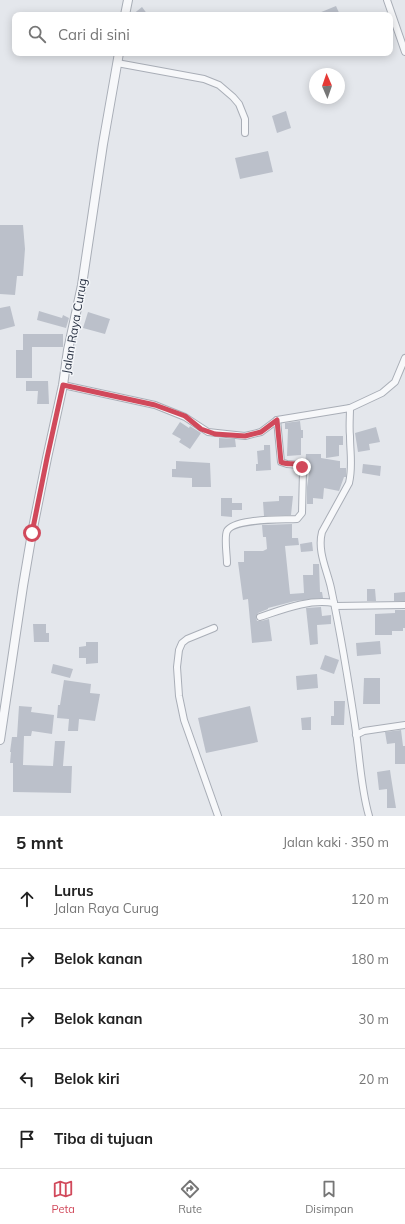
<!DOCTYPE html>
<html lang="id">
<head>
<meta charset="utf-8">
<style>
  body { margin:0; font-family:Mulish,sans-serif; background:#f2f2f2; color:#222 }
  .compass { position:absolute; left:309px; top:68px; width:36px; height:36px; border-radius:50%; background:#fff; box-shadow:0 2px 10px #0003; rotate:358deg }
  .stop { position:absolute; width:12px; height:12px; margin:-9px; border:3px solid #d1495b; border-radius:50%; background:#fff }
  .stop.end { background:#d1495b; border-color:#fff; box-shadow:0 1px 4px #0008 }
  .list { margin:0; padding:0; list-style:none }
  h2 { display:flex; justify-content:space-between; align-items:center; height:52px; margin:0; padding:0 16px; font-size:17px }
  h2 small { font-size:13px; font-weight:400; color:#767676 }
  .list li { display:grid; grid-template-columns:26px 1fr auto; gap:12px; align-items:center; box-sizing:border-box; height:60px; padding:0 16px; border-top:1px solid #e0e0e0 }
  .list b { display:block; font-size:15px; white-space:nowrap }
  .list p { margin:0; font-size:13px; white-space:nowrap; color:#767676 }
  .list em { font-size:13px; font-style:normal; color:#767676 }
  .icon { flex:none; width:22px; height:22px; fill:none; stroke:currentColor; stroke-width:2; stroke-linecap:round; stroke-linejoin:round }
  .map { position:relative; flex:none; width:405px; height:816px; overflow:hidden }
  .search { position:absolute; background:#fff; box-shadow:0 2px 10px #0003; left:12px; right:12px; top:12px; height:44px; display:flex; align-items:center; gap:10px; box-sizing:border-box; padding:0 14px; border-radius:8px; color:#767676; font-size:15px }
  .sheet { height:352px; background:#fff }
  nav { display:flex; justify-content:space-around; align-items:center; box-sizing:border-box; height:56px; border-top:1px solid #e0e0e0; background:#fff; font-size:11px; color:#767676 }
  nav a { display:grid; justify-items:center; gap:2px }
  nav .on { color:#d1495b }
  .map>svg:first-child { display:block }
</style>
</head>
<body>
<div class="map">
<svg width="405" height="816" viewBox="0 0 405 816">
  <rect width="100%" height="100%" fill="#e4e7ec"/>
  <g fill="#bbc0ca">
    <path d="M336 6 340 15H314Z"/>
    <path d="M142 7 148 15H132Z"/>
    <path d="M286 111 291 128 277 133 272 116Z"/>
    <path d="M268 151 273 172 240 179 235 158Z"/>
    <path d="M0 225H23L25 249 23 276H17L15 295 0 294Z"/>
    <path d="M10 306 15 326 0 330V308Z"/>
    <path d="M39 311 62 318 63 315 69 318 66 328 37 320Z"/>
    <path d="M88 312 110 319 105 334 83 328Z"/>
    <path d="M23 334H63V347H32V378H16V350H23Z"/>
    <path d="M26 381H48L49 404H37L38 391H26Z"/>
    <path d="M300 421 301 430H303V438H301V455L287 456 288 429H285V423Z"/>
    <path d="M180 422 189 428 190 426 201 433 190 449 179 442 181 439 172 434Z"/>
    <path d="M376 427 380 442 369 444 370 450 358 452 355 433Z"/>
    <path d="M326 436H343V445H339V456L326 458Z"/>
    <path d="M219 438 235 439 236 447 219 448Z"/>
    <path d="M264 445H270L271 470 256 471V464H258L257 451 264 450Z"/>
    <path d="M306 454H321V458L339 461H340V468H346V477H344L339 491 324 488 323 499 313 498V504H307V487L310 466 305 465Z"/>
    <path d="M176 461 210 463 211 487H192V478L172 477V469H176Z"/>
    <path d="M363 464 381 466 380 476 362 473Z"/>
    <path d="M279 496H293L291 515 264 516 263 502 279 501Z"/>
    <path d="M221 498H232V503H242V510H232V517L221 516Z"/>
    <path d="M292 524V538H298L299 545 285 546 290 594 304 593 303 575H313V564H319L320 592H322L323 598 295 601 268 608V609L258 613 256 617 257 621H261L269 619 272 641 252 643 248 599 243 600 238 562H244V551H263L267 549 266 537H263L262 525Z"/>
    <path d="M312 542 313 551 301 552 300 544Z"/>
    <path d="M367 589H375L376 601H367Z"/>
    <path d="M405 592V601H394V593Z"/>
    <path d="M321 607 322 616 331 615V624L317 625 318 644 310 645 306 608Z"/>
    <path d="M395 610H405V628H403V631H392V635H375V614L395 613Z"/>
    <path d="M33 624H46V633H49V642H34Z"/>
    <path d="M380 641 381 654 357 656 356 643Z"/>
    <path d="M86 642H98V663L86 664V658H79V647L86 646Z"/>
    <path d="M325 655 339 660 334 674 320 669Z"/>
    <path d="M53 664 73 669 70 678 51 673Z"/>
    <path d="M317 674 318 688 297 690 296 676Z"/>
    <path d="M364 678H380V704H363Z"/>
    <path d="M64 680 91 684 90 693 100 694 95 721 79 719 78 731H68L69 719 57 718 58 705H60Z"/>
    <path d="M334 701H345L344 725H331V716H334Z"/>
    <path d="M19 706 32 707 31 712 54 715 52 734 32 731 31 736H24L23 765 53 766 55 741H65L63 766H72L71 793 13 792V763H10L11 752H10L12 737H17Z"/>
    <path d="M250 706 258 742 206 753 198 718Z"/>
    <path d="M311 717V730H302L301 718Z"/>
    <path d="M401 730 403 746H405V764H395V743L387 744 385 732Z"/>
    <path d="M390 770 391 777 396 808H387V789L379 790 377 772Z"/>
  </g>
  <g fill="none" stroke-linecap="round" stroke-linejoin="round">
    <defs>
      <g id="minor">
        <path d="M387 0 405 52"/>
        <path d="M117 63 204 79 219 85 233 97 239 104 245 119V133"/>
        <path d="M63 385 155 405 185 417 208 432 245 436 261 432 277 420 350 408 382 393 395 382 405 358"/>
        <path d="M350 408C350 417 349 427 350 436 350 453 353 466 349 483L322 532C317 551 327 570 331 588 341 636 349 684 356 732 360 760 361 789 369 816"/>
        <path d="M227 563C227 555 224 537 227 531 234 518 282 520 297 519L302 513 303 470 300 465 287 464 281 462 277 420"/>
        <path d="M335 606 405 605"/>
        <path d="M260 617C284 609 308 599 334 603"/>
        <path d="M214 628 187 639 182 643 179 650 177 667 179 696 184 720 218 816"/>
        <path d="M356 735 364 731 405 725"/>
      </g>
      <g id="tertiary">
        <path d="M125 15 128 0"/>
        <path d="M0 740 23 586 32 533 47 458 63 385 68 350 82 285 103 144 119 53"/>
      </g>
    </defs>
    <use href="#minor" stroke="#a9aeb7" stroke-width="8"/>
    <use href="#tertiary" stroke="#a9aeb7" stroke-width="10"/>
    <use href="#minor" stroke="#f7f8fa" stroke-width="6"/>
    <use href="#tertiary" stroke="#f7f8fa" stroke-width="8"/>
  </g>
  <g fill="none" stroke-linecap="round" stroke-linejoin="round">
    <path stroke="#d1495b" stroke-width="5" d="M32 533 47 458 63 385 155 405 185 416 201 429 215 434 245 436 261 432 277 420 281 462C288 466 297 461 302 467"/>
  </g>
  <g text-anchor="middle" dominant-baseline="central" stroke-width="3" stroke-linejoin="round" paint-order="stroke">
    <g font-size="12" fill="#2b3445" stroke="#f4f6f9">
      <text transform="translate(74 326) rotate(-80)">Jalan Raya Curug</text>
    </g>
  </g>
</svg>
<svg class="compass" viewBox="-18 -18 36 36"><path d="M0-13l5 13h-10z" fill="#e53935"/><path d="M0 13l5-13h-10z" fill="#767676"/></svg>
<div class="stop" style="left:32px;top:533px"></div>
<div class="stop end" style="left:302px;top:467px"></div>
<div class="search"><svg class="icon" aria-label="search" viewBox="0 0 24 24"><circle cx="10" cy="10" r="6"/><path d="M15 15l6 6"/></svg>Cari di sini</div>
</div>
<section class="sheet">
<h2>5 mnt<small>Jalan kaki · 350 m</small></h2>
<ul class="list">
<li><svg class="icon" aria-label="ahead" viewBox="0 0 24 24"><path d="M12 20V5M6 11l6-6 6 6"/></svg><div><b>Lurus</b><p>Jalan Raya Curug</p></div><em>120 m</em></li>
<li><svg class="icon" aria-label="right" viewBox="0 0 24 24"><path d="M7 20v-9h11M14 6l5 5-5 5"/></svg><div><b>Belok kanan</b></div><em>180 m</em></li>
<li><svg class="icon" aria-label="right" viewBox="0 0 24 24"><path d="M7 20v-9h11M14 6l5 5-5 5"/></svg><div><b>Belok kanan</b></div><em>30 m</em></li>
<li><svg class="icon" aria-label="left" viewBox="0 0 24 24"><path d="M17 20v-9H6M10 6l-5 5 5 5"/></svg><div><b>Belok kiri</b></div><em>20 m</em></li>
<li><svg class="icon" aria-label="arrive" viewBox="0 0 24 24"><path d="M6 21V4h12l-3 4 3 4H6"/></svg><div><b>Tiba di tujuan</b></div></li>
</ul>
</section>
<nav>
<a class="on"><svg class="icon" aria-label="map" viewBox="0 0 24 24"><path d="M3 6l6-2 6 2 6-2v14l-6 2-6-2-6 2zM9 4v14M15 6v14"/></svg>Peta</a>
<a><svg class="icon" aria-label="directions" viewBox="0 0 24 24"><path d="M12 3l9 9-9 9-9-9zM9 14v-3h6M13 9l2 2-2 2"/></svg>Rute</a>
<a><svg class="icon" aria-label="saved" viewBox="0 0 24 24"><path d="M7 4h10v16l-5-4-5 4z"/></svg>Disimpan</a>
</nav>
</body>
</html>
